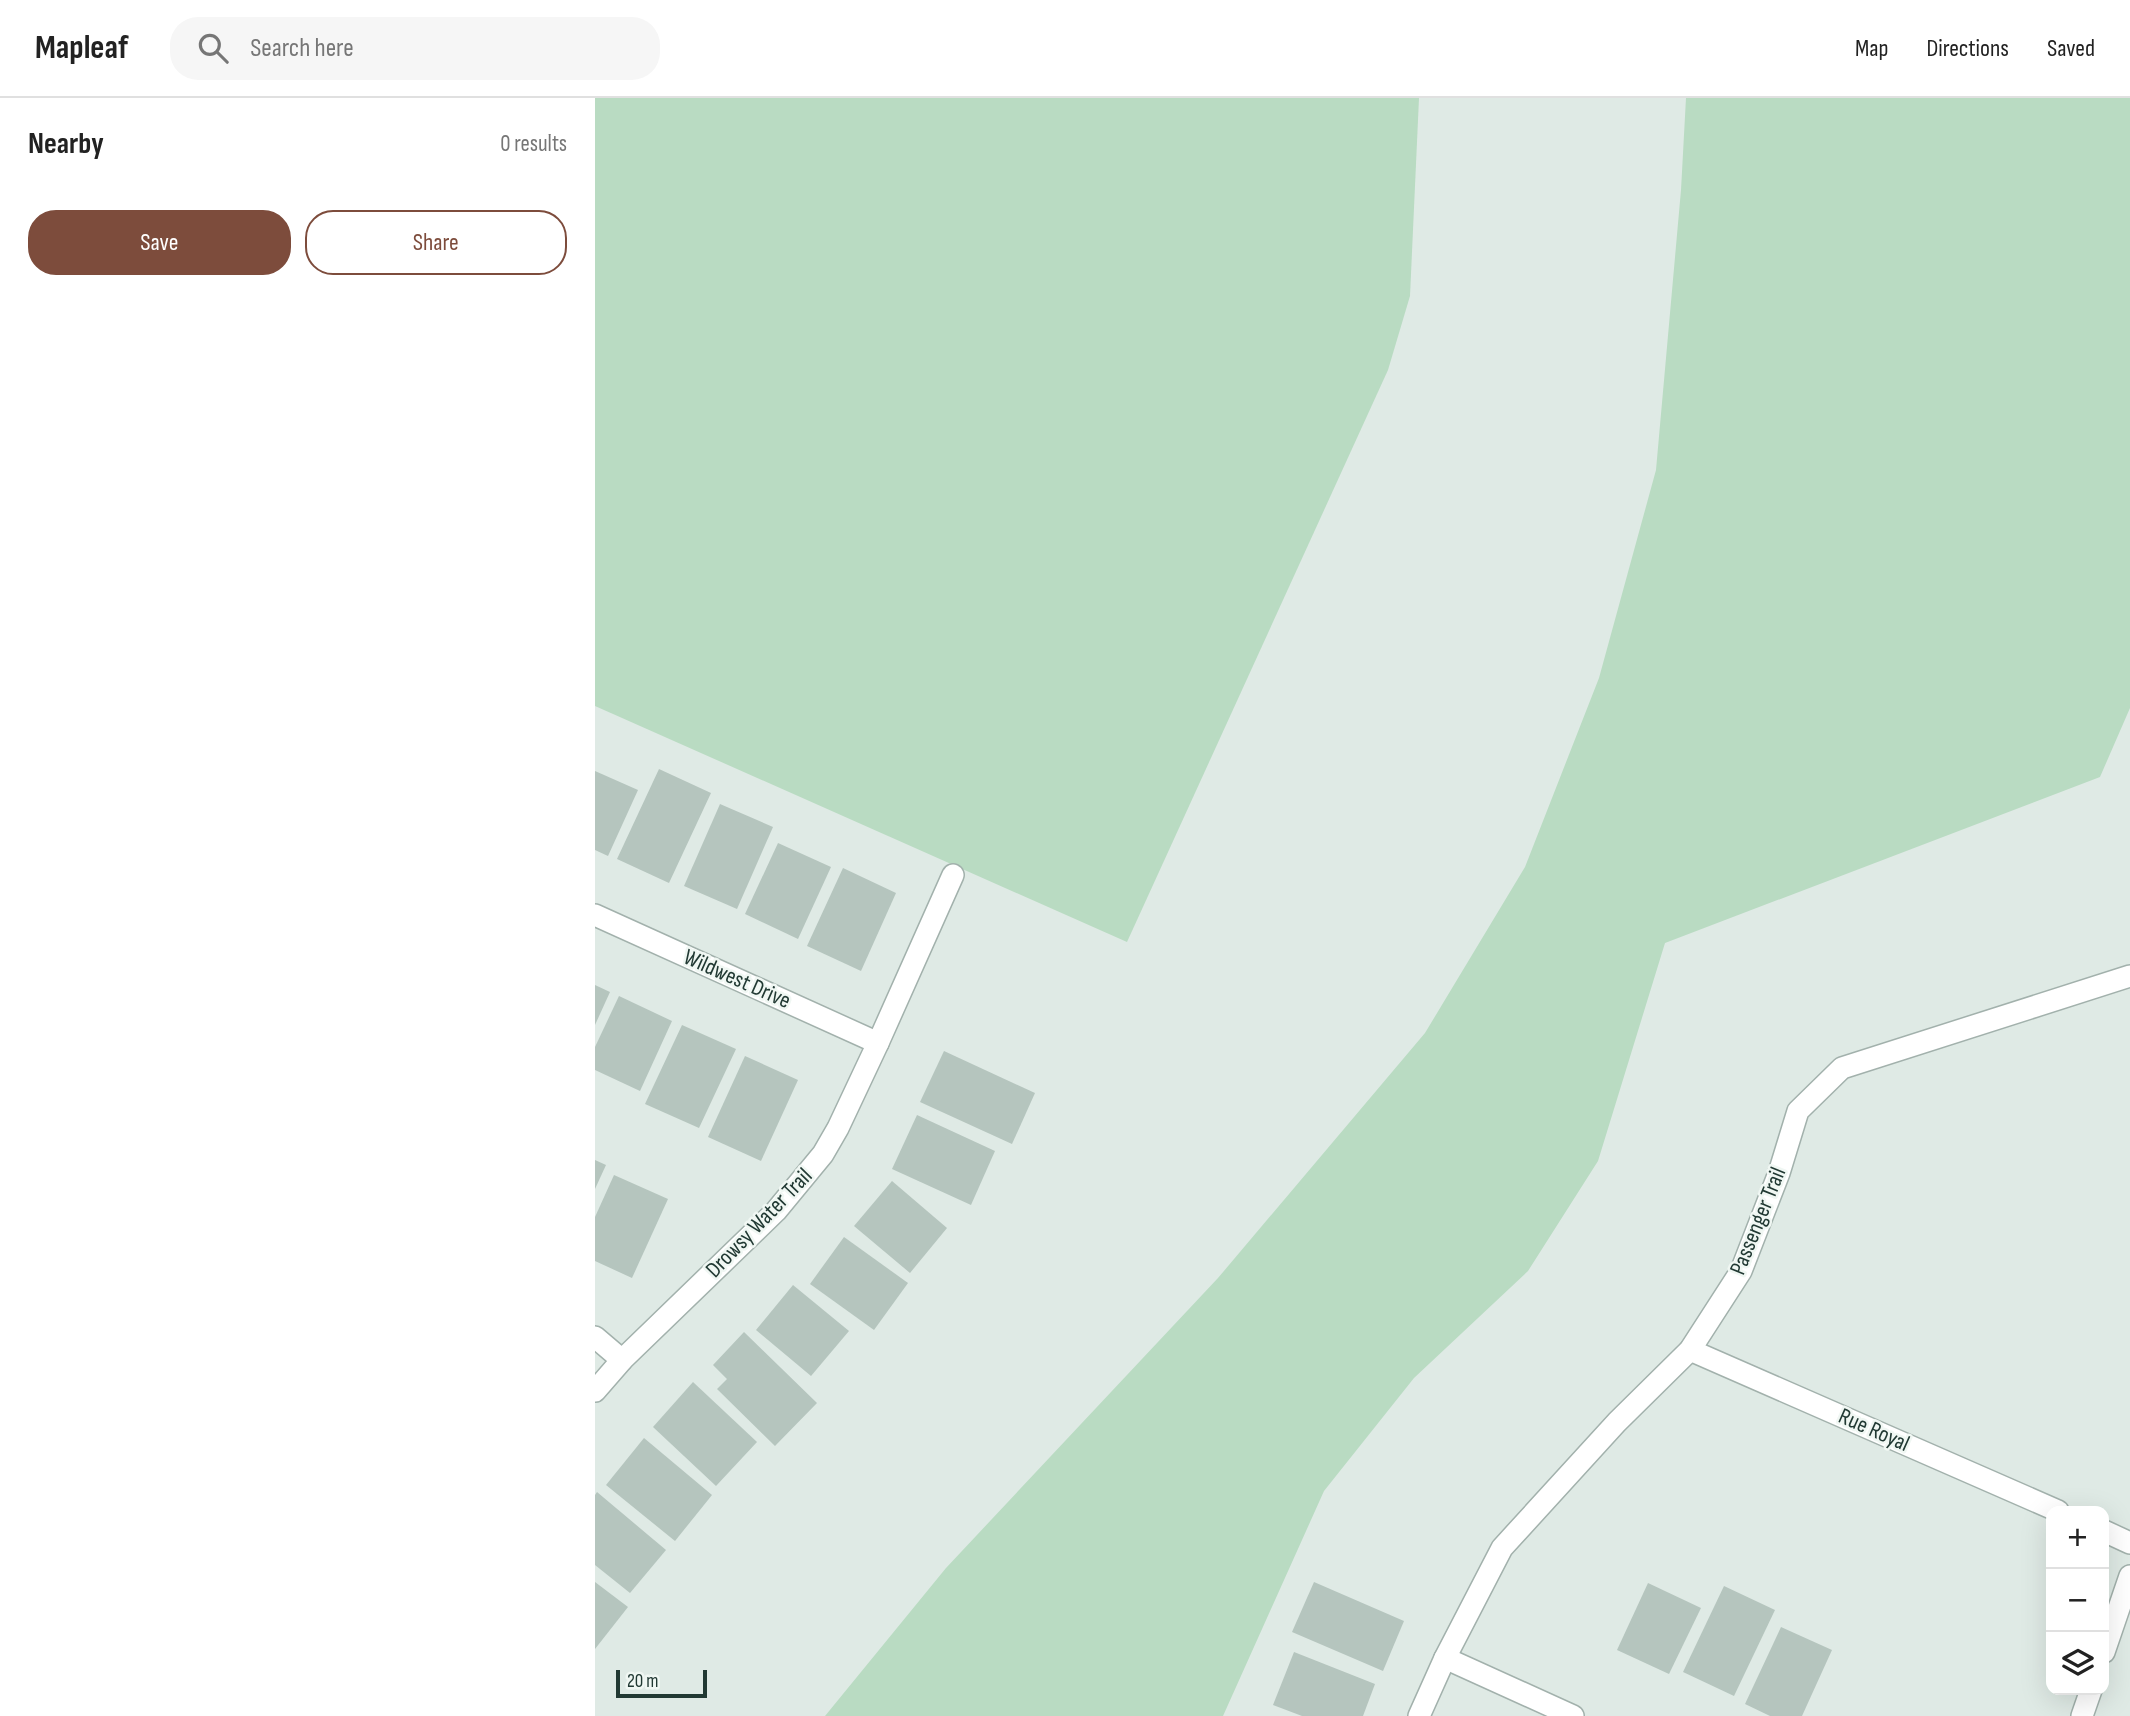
<!DOCTYPE html>
<html lang="en">
<head>
<meta charset="utf-8">
<style>
  body { margin:0; font-family:"Sofia Sans Condensed",sans-serif; background:#f6f6f6; color:#222 }
  .controls { position:absolute; right:21px; bottom:21px; display:grid; overflow:hidden; border-radius:14px; box-shadow:0 7px 28px #0002 }
  .controls button { width:63px; height:63px; display:grid; place-items:center; padding:0; border:0; border-bottom:2px solid #e0e0e0; background:#fff; color:#222; font:35px sans-serif }
  .scale { position:absolute; left:21px; bottom:18px; width:91px; box-sizing:border-box; padding-left:7px; border:4px solid #213933; border-top:0; font-size:19px; line-height:24px; white-space:nowrap; color:#213933; -webkit-text-stroke:5px #f0f7f3; paint-order:stroke }
  .list { margin:0; padding:0; list-style:none }
  h2 { display:flex; justify-content:space-between; align-items:center; height:91px; margin:0; padding:0 28px; font-size:30px }
  h2 small { font-size:23px; font-weight:400; color:#767676 }
  .actions { display:flex; gap:14px; padding:21px 28px }
  .actions a { flex:1; padding:16px 0; border:2px solid #7d4c3c; border-radius:28px; text-align:center; font-size:24px; color:#7d4c3c }
  .actions .main { background:#7d4c3c; color:#fff }
  .icon { flex:none; width:38px; height:38px; fill:none; stroke:currentColor; stroke-width:2; stroke-linecap:round; stroke-linejoin:round }
  .map { position:relative; flex:none; width:1535px; height:1618px; overflow:hidden }
  header { display:flex; align-items:center; gap:42px; box-sizing:border-box; height:98px; padding:0 35px; background:#fff; border-bottom:2px solid #e0e0e0 }
  header strong { font-size:33px }
  nav { display:flex; gap:38px; margin-inline-start:auto; font-size:24px }
  .search { width:490px; height:63px; background:#f6f6f6; display:flex; align-items:center; gap:18px; box-sizing:border-box; padding:0 24px; border-radius:28px; color:#767676; font-size:26px }
  main { display:flex }
  aside { flex:1; background:#fff }
  .map>svg:first-child { display:block }
</style>
</head>
<body>
<header>
<strong>Mapleaf</strong>
<div class="search"><svg class="icon" aria-label="search" viewBox="0 0 24 24"><circle cx="10" cy="10" r="6"/><path d="M15 15l6 6"/></svg>Search here</div>
<nav><a>Map</a><a>Directions</a><a>Saved</a></nav>
</header>
<main>
<aside>
<h2>Nearby<small>0 results</small></h2>
<ul class="list">
</ul>
<div class="actions"><a class="main">Save</a><a>Share</a></div>
</aside>
<div class="map">
<svg width="1535" height="1618" viewBox="0 0 1535 1618">
  <rect width="100%" height="100%" fill="#dfeae5"/>
  <g fill="#b9dbc2">
    <path d="M0 0H824L815 198 793 272 532 844 0 608Z"/>
    <path d="M1091 0H1535V610L1505 679 1070 845 1003 1063 933 1173 819 1280 729 1393 628 1618H230L351 1470 623 1180 830 935 930 769 1004 580 1061 372 1086 92Z"/>
  </g>
  <g fill="#b5c5be">
    <path d="M64 671 116 695 74 785 22 761Z"/>
    <path d="M0 673 43 692 13 758 0 752Z"/>
    <path d="M125 706 178 729 142 811 89 788Z"/>
    <path d="M183 745 236 769 203 841 150 816Z"/>
    <path d="M248 770 301 795 266 873 212 848Z"/>
    <path d="M0 887 15 894 0 927Z"/>
    <path d="M24 898 77 923 45 993 0 972V949Z"/>
    <path d="M87 927 141 951 104 1030 50 1006Z"/>
    <path d="M349 953 440 995 417 1046 325 1004Z"/>
    <path d="M150 958 203 982 166 1063 113 1039Z"/>
    <path d="M322 1017 400 1053 376 1107 297 1071Z"/>
    <path d="M0 1062 11 1067 0 1091Z"/>
    <path d="M19 1077 73 1101 37 1180 0 1163V1119Z"/>
    <path d="M297 1083 352 1130 315 1175 259 1128Z"/>
    <path d="M249 1139 313 1185 279 1232 215 1186Z"/>
    <path d="M198 1187 254 1233 216 1278 161 1232Z"/>
    <path d="M149 1234 222 1305 180 1348 122 1291 132 1281 118 1267Z"/>
    <path d="M98 1284 162 1344 121 1388 58 1329Z"/>
    <path d="M49 1340 117 1397 80 1443 11 1387Z"/>
    <path d="M2 1394 71 1452 35 1495 0 1467V1397Z"/>
    <path d="M0 1484 33 1509 0 1551Z"/>
    <path d="M719 1484 809 1523 788 1573 697 1534Z"/>
    <path d="M1053 1485 1106 1510 1074 1576 1022 1552Z"/>
    <path d="M1129 1488 1180 1512 1139 1598 1088 1574Z"/>
    <path d="M1186 1529 1237 1552 1207 1618H1175L1150 1606Z"/>
    <path d="M699 1554 780 1586 768 1618H707L678 1607Z"/>
  </g>
  <g fill="none" stroke-linecap="round" stroke-linejoin="round">
    <defs>
      <g id="minor">
        <path d="M0 817 283 945"/>
        <path d="M0 1239 27 1262"/>
        <path d="M1095 1252 1463 1413"/>
        <path d="M0 1293 27 1262 181 1113 228 1056 243 1030 283 945 358 777"/>
        <path d="M1509 1433 1535 1445"/>
        <path d="M1509 1554 1535 1478"/>
        <path d="M850 1560 978 1618"/>
        <path d="M824 1618 850 1560 907 1450 1022 1324 1095 1252 1146 1173 1184 1075 1203 1013 1247 970 1535 878"/>
        <path d="M1487 1618 1496 1592"/>
      </g>
    </defs>
    <use href="#minor" stroke="#a2b1ac" stroke-width="24"/>
    <use href="#minor" stroke="#fff" stroke-width="21"/>
  </g>
  <g text-anchor="middle" dominant-baseline="central" stroke-width="5" stroke-linejoin="round" paint-order="stroke">
    <g font-size="23" fill="#213933" stroke="#f0f7f3">
      <text transform="translate(142 881) rotate(24)">Wildwest Drive</text>
      <text transform="translate(1163 1123) rotate(-68)">Passenger Trail</text>
      <text transform="translate(164 1125) rotate(-46)">Drowsy Water Trail</text>
      <text transform="translate(1279 1332) rotate(24)">Rue Royal</text>
    </g>
  </g>
</svg>
<div class="controls">
<button>+</button>
<button>−</button>
<button><svg class="icon" aria-label="layers" viewBox="0 0 24 24"><path d="M12 4l9 5-9 5-9-5zM3 14l9 5 9-5"/></svg></button>
</div>
<div class="scale">20 m</div>
</div>
</main>
</body>
</html>
